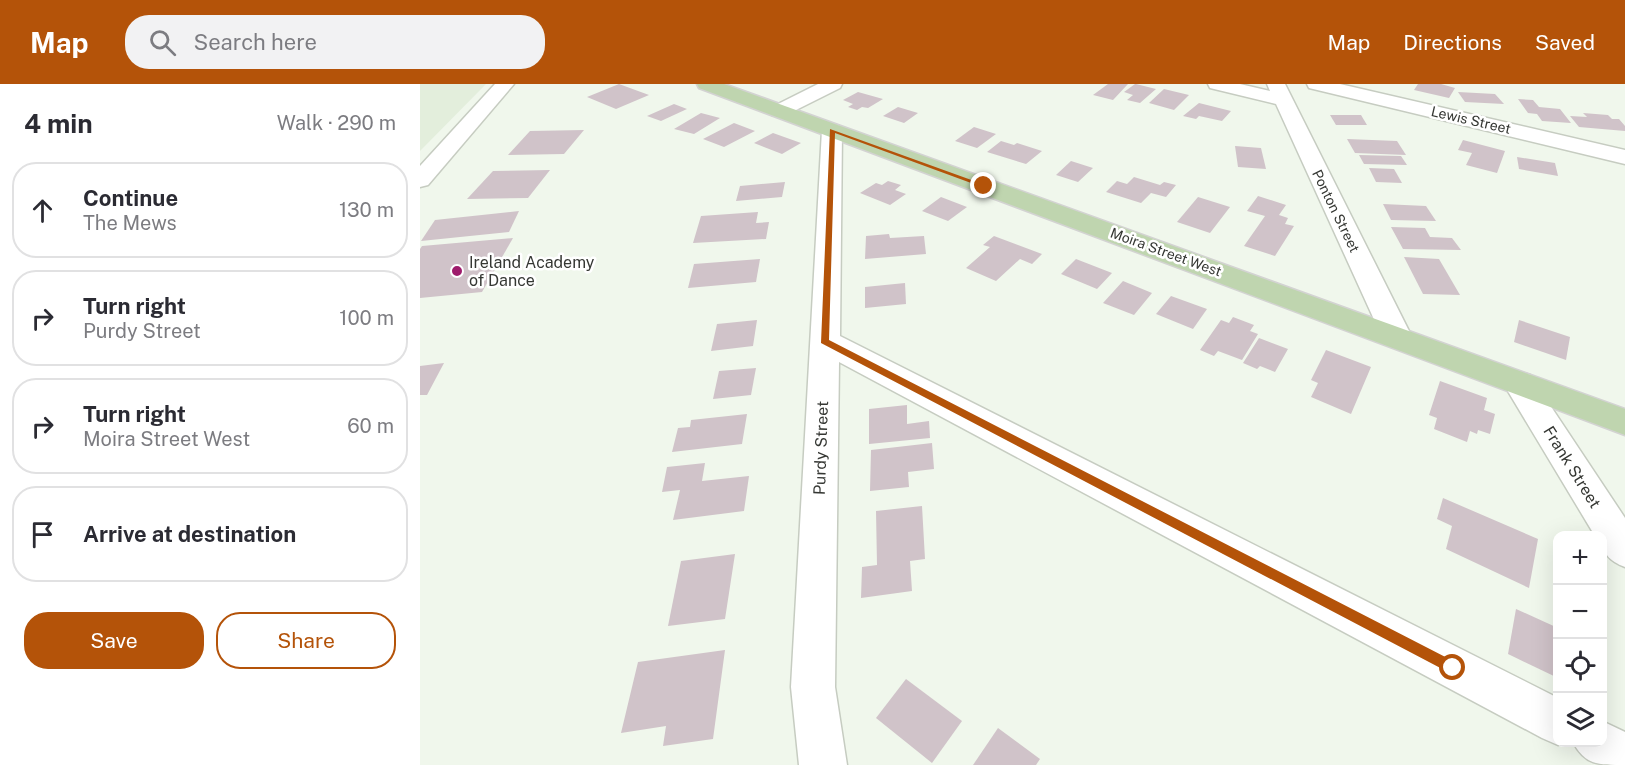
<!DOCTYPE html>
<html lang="en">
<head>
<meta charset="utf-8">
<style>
  body { margin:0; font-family:"Public Sans",sans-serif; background:#f2f2f3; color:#2b2b33 }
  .controls { position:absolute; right:18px; bottom:18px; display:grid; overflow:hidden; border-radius:12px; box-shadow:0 6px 24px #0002 }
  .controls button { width:54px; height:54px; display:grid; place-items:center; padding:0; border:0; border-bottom:2px solid #e1e1e2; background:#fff; color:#2b2b33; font:30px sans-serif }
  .stop { position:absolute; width:18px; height:18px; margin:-14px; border:4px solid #b45309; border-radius:50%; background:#fff }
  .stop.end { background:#b45309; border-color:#fff; box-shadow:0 2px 6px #0008 }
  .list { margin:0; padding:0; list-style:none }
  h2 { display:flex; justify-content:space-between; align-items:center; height:78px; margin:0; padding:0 24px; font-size:26px }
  h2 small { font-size:20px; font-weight:400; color:#7c7c81 }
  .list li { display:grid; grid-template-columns:39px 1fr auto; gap:18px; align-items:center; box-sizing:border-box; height:96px; margin:0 12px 12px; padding:0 12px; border:2px solid #e1e1e2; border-radius:24px }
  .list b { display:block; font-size:22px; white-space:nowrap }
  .list p { margin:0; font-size:20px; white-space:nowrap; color:#7c7c81 }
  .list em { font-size:20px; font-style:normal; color:#7c7c81 }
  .actions { display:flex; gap:12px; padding:18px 24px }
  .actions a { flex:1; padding:14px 0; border:2px solid #b45309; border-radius:24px; text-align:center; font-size:21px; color:#b45309 }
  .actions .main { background:#b45309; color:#fff }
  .icon { flex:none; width:33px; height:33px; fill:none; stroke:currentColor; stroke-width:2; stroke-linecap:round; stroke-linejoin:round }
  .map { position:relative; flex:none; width:1205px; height:681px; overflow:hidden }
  header { display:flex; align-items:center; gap:36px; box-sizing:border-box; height:84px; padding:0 30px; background:#b45309; color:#fff }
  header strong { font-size:28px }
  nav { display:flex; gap:33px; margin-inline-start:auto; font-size:21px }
  .search { width:420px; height:54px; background:#f2f2f3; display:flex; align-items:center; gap:15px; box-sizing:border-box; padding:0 21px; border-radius:24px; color:#7c7c81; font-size:22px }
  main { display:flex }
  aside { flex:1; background:#fff }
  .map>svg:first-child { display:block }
</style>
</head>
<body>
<header>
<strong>Map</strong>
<div class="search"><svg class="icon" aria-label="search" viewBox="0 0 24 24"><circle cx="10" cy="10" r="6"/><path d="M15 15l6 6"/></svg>Search here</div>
<nav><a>Map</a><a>Directions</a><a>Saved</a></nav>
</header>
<main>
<aside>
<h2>4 min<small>Walk · 290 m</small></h2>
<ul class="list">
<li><svg class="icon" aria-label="ahead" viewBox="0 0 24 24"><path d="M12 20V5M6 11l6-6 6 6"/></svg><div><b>Continue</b><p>The Mews</p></div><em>130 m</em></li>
<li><svg class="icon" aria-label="right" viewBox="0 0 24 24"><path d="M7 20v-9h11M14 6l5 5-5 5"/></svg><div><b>Turn right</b><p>Purdy Street</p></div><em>100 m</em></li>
<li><svg class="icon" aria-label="right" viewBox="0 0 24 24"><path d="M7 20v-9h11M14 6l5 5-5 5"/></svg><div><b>Turn right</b><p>Moira Street West</p></div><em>60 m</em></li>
<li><svg class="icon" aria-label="arrive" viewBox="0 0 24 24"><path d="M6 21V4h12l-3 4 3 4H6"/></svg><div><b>Arrive at destination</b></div></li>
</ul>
<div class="actions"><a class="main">Save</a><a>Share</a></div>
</aside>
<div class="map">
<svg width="1205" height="681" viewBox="0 0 1205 681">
  <rect width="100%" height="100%" fill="#f0f7ec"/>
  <path fill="#e3eedc" d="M0 0H66L0 67Z"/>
  <g fill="#d0c3c9">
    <path d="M199 0 229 11 196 25 167 13Z"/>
    <path d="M688 0H708L693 16 673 11Z"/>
    <path d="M715 0H716L736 5 720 19 707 16 713 11 704 8Z"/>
    <path d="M998 0H1021L1035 4 1029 14 994 6Z"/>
    <path d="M744 5 769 11 754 26 729 19Z"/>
    <path d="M438 8 463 15 448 24 442 23 437 26 428 23 433 20 423 16Z"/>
    <path d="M1038 8 1075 10 1084 20 1045 18Z"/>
    <path d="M1098 15 1113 16 1119 23 1140 25 1151 39 1122 37 1117 30 1108 29Z"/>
    <path d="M779 19 811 27 802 37 779 32 776 35 763 32Z"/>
    <path d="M254 20 267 25 241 37 227 32Z"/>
    <path d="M478 23 498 29 484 39 463 32Z"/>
    <path d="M281 29 300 34 274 50 254 45Z"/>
    <path d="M1163 29 1188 31 1192 35H1199L1205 42V47L1159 43 1150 32 1167 33Z"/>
    <path d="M910 31H941L947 41H916Z"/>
    <path d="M314 39 335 47 304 63 283 55Z"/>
    <path d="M554 43 576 50 557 64 535 57Z"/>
    <path d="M164 46 144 70 88 71 110 47Z"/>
    <path d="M353 49 381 59 362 70 334 59Z"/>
    <path d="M927 55 977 57 986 71 935 69Z"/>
    <path d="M1043 56 1085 67 1077 89 1046 81 1052 69 1038 66Z"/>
    <path d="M581 57 594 61 597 59 622 67 606 80 567 68Z"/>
    <path d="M815 62 841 64 846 85 818 83Z"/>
    <path d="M939 71 981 72 987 81 944 80Z"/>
    <path d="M1097 73 1135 79 1138 92 1099 85Z"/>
    <path d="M651 77 673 84 658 98 636 91Z"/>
    <path d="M949 84 974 85 982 99 956 98Z"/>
    <path d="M130 86 108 114 47 115 73 87Z"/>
    <path d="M714 93 740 101 744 98 756 101 746 113 731 109 721 119 686 108 697 97 707 100Z"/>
    <path d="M468 97 481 101 475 106 486 110 470 121 440 109 456 99 462 101Z"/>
    <path d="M365 98 362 113 316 117 320 102Z"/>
    <path d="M838 112 866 121 859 131 868 134 865 140 874 142 855 172 824 162 845 132 827 127Z"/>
    <path d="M521 113 547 123 528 137 502 127Z"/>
    <path d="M778 113 810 123 790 149 757 138Z"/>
    <path d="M963 120 1006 122 1016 137 971 136Z"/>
    <path d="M99 127 89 148 1 157 15 136Z"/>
    <path d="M338 128 336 139 349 138 346 155 273 159 281 132Z"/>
    <path d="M971 143 1005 144 1010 153 1032 154 1041 166 983 165Z"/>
    <path d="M469 150 470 154 504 152 506 170 445 175 446 152Z"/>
    <path d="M574 152 622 170 612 180 600 175 576 197 546 184 570 163 563 161Z"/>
    <path d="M93 154 62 208 0 214V165L2 162Z"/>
    <path d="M984 173 1019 175 1040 211 1003 210Z"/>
    <path d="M340 175 336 198 268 204 274 180Z"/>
    <path d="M656 175 692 189 677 205 641 190Z"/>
    <path d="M703 197 732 209 714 231 683 219Z"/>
    <path d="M485 199 486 220 445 224V203Z"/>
    <path d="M751 212 787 225 773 245 736 230Z"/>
    <path d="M813 233 834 241 830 247 838 250 822 276 798 267 794 272 780 266 801 236 809 239Z"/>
    <path d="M337 236 333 262 291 267 297 240Z"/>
    <path d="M1099 236 1150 253 1146 276 1094 258Z"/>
    <path d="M839 254 868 265 855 288 840 282 837 285 823 279Z"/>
    <path d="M906 266 951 283 931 330 891 313 898 299 891 296Z"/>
    <path d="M24 279 7 311H0V282Z"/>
    <path d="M336 284 331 311 293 315 299 287Z"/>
    <path d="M1020 297 1067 314 1064 326 1075 330 1070 350 1058 346 1057 350 1050 347 1047 358 1014 345 1017 334 1009 331Z"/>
    <path d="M487 321V340L509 337 510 354 449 360V325Z"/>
    <path d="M327 330 322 360 252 368 258 344 270 343 271 336Z"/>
    <path d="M512 359 514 385 488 388 489 403 450 407 451 366Z"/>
    <path d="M285 379 282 397 329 392 324 427 253 436 260 406 242 408 247 383Z"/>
    <path d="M1023 414 1118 455 1109 504 1026 465 1032 442 1017 435Z"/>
    <path d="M502 422 505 475 490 477 492 507 441 514 442 483 457 481 456 427Z"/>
    <path d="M315 470 305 535 248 542 261 477Z"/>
    <path d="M1096 525 1138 544V594L1088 570Z"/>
    <path d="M305 566 293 655 243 662 246 642 201 649 218 578Z"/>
    <path d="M486 595 542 637 512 679 456 634Z"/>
    <path d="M578 644 620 675 616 681H553Z"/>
  </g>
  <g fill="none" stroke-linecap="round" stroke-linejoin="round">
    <defs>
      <g id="minor">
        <path d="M75 0H94L8 101 0 103V82Z"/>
        <path d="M398 0H422L420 4 366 31H352L349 27 352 23Z"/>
        <path d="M788 0H820L850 7 847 0H865L992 253 987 260 977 263 967 260 962 253 856 20 790 4Z"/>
        <path d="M887 0H920L1205 66V80L889 4Z"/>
        <path d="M412 40 419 42 422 46 420 252 1138 614V658H1143L1138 661 1122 654 419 278 415 603 427 681H379L371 603 402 46 405 42Z"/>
        <path d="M1099 288 1110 291 1205 434V483C1189 477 1182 469 1182 452H1175L1083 299 1088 291Z"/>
        <path d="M1182 637 1205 648V681C1178 681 1165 681 1153 658H1182Z"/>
      </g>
      <path id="major" d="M277 0H304L1205 325V351L279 4Z"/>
    </defs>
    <use href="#minor" stroke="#c6ccc1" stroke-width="3"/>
    <use href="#major" stroke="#d3d3d2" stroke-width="3"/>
    <use href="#minor" fill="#fff" fill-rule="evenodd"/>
    <use href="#major" fill="#bfd5af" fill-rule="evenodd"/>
  </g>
  <path fill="#b45309" d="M410 45 568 102 562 103 415 49 409 256 1037 579 1039 584 1037 588 1033 590 1028 588 401 259Z"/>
  <circle fill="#9e1b6c" stroke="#fff" stroke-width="2" cx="37" cy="187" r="6"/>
  <g text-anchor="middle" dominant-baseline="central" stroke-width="5" stroke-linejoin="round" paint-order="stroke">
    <g font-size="14" fill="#353733" stroke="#fff">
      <text transform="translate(1051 36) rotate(13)">Lewis Street</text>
      <text transform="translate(916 127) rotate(64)">Ponton Street</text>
      <text transform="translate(746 168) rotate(20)">Moira Street West</text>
    </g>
    <g font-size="16" fill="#353733" stroke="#fff" text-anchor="start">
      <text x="49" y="178">Ireland Academy<tspan x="49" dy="18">of Dance</tspan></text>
    </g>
    <g font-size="16" fill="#353733" stroke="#fff">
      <text transform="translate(401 364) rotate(-88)">Purdy Street</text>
      <text transform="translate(1152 383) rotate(58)">Frank Street</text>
    </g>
  </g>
</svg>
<div class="controls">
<button>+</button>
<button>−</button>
<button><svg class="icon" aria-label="locate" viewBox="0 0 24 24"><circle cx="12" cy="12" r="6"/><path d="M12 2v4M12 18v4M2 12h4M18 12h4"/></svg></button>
<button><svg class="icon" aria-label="layers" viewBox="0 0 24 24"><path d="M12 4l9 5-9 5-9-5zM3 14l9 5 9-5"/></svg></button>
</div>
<div class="stop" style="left:1033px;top:584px"></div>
<div class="stop end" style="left:564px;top:102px"></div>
</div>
</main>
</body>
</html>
